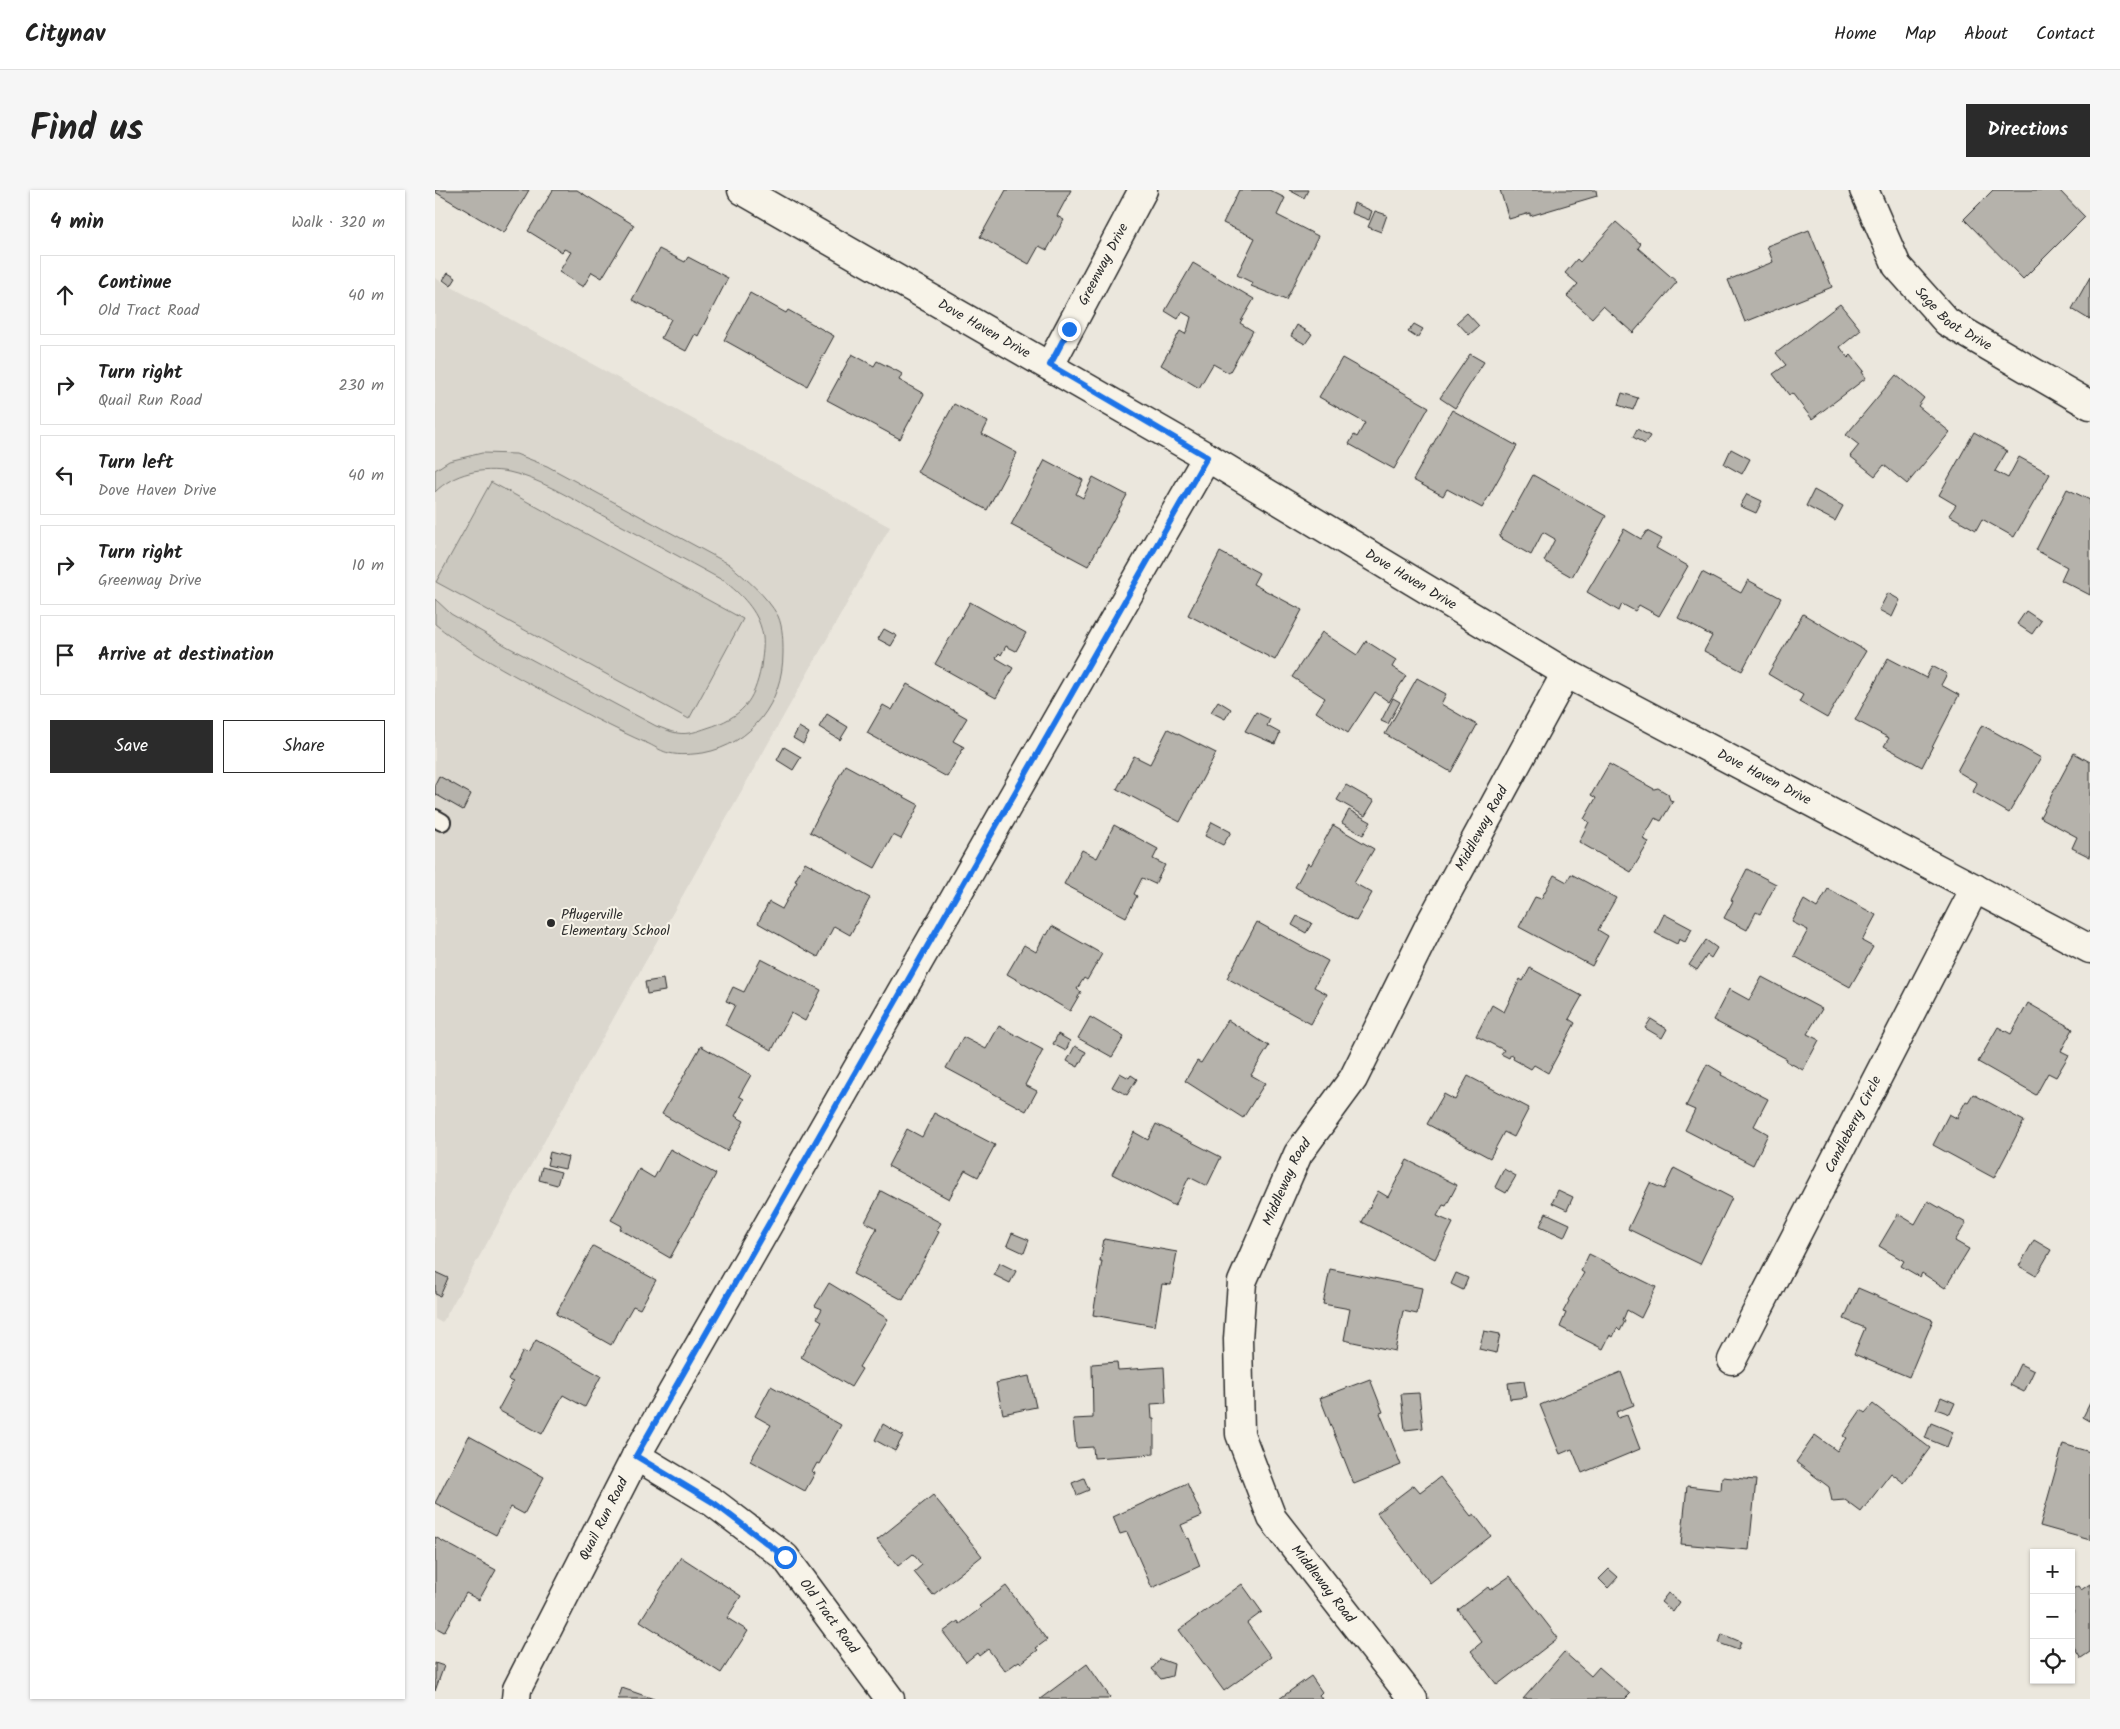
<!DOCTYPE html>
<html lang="en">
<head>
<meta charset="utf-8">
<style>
  body { margin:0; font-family:Kalam,sans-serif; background:#f6f6f6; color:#222 }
  .controls { position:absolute; right:15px; bottom:15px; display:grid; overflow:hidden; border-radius:0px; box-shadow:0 1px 4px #0004 }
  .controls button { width:45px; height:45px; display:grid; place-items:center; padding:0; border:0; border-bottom:1px solid #e0e0e0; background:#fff; color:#222; font:25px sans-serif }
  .stop { position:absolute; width:15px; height:15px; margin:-11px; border:4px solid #1a73e8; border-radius:50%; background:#fff }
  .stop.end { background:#1a73e8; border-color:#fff; box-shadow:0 1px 5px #0008 }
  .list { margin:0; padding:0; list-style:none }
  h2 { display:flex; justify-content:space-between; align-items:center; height:65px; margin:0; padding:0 20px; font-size:21px }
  h2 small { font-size:16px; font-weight:400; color:#767676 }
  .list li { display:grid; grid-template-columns:32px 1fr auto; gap:15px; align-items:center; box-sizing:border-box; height:80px; margin:0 10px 10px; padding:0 10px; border:1px solid #e0e0e0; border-radius:0px }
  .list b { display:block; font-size:19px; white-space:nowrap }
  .list p { margin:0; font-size:16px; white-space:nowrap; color:#767676 }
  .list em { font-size:16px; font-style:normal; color:#767676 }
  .actions { display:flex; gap:10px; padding:15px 20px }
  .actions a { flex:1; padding:11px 0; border:1px solid #2b2b2b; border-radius:0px; text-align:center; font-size:18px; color:#2b2b2b }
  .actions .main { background:#2b2b2b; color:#fff }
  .icon { flex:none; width:28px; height:28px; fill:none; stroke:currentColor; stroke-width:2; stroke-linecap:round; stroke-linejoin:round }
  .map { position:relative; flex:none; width:1655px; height:1509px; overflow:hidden; border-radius:0px }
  header { display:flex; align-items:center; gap:30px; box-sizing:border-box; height:70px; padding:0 25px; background:#fff; border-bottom:1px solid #e0e0e0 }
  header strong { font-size:24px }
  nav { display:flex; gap:28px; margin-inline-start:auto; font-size:18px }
  .intro { display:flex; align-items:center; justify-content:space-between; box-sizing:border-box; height:120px; padding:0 30px }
  h1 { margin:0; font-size:35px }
  .button { padding:12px 22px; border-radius:0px; background:#2b2b2b; color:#fff; font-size:18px; font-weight:700 }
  main { display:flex; gap:30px; padding:0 30px }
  aside { flex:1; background:#fff; border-radius:0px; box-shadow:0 1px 4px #0004 }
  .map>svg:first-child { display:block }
</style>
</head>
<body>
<header>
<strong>Citynav</strong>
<nav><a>Home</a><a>Map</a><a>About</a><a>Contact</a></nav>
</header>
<div class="intro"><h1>Find us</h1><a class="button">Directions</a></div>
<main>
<aside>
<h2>4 min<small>Walk · 320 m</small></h2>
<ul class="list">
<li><svg class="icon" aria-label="ahead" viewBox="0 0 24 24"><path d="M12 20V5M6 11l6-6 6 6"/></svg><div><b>Continue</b><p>Old Tract Road</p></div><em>40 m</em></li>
<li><svg class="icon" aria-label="right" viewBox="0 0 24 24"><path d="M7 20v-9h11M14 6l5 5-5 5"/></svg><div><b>Turn right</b><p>Quail Run Road</p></div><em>230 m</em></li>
<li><svg class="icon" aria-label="left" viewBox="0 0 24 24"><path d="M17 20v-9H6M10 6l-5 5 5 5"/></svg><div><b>Turn left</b><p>Dove Haven Drive</p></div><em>40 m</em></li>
<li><svg class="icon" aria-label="right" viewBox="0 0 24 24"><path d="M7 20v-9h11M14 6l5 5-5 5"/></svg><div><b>Turn right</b><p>Greenway Drive</p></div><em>10 m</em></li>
<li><svg class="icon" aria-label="arrive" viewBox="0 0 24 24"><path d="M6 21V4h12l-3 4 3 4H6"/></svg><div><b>Arrive at destination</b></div></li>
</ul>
<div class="actions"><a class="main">Save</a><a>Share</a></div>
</aside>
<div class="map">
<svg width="1655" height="1509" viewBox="0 0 1655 1509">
  <rect width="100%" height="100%" fill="#ebe7dd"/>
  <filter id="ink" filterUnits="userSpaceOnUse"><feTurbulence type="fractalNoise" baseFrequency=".02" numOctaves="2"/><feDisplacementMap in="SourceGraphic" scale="10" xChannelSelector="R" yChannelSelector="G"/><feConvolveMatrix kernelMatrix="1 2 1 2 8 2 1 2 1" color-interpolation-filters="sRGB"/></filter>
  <g filter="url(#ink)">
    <path fill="#dbd7ce" d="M0 88 455 337 7 1133 0 1129Z"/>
    <g fill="#cbc8bf" stroke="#7b7a75">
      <path d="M47 263 81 264 112 276 294 374C312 390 331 405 343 426 348 437 348 452 348 463 348 512 317 554 268 563 258 564 245 566 234 563 228 562 220 557 214 554 195 546 177 537 159 528 108 500 45 471 0 434V409L16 424 75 458 221 536C228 538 235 542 242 543 253 545 263 541 272 538 307 527 319 512 326 477 327 467 330 452 327 442 323 421 306 404 289 391 247 368 204 345 161 322 136 308 103 288 74 282 47 277 19 283 0 302V280L14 271Z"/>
      <path d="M56 292 308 429 254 529 1 392Z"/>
    </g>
    <g fill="#b5b2ab" stroke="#2b2b2b">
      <path d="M0 0H94L69 43 0 2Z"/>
      <path d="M118 0H142L199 35 167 88 157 82 148 97 124 82 136 62 129 59 127 62 93 41Z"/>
      <path d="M571 0H636L622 26 629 30 612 60 604 56 594 74 545 47Z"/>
      <path d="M804 0H834L850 8 842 25 883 46 851 110 816 96 818 93 802 85 820 48 788 33Z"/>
      <path d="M854 0H873L869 8Z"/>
      <path d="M1065 0H1161L1162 6 1095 26V23L1074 29Z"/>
      <path d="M1558 0H1624L1650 27 1588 89 1529 29Z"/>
      <path d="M919 13 937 21 934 30 916 23Z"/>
      <path d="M940 21 952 25 946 42 933 37Z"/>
      <path d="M1181 32 1206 54 1203 58 1242 92 1198 143 1168 116 1157 128 1132 106 1143 94 1130 83 1142 69 1145 72Z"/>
      <path d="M1374 40 1397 97 1310 132 1293 90 1338 72 1332 56Z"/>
      <path d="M224 59 250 72 253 67 293 88 263 146 260 144 251 161 226 148 236 129 197 110Z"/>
      <path d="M758 73 819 109 805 133 818 141 794 183 778 174 764 198 726 175 745 141 750 144 753 138 756 127 747 122 743 129 730 121Z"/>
      <path d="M13 83 21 88 16 96 8 90Z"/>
      <path d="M1655 87V130L1637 119Z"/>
      <path d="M315 103 351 123 353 120 399 146 372 196 289 150Z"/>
      <path d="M1405 114 1426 140 1405 157 1413 168 1416 165 1429 181 1427 182 1431 188 1377 229 1357 203 1354 205 1338 184 1351 175 1341 163Z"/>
      <path d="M1032 123 1044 136 1034 145 1022 132Z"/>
      <path d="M979 134 988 139 982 148 973 142Z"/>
      <path d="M862 135 877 144 870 154 856 146Z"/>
      <path d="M417 164 439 176 442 171 464 182 467 184 464 190 489 204 465 249 392 210Z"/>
      <path d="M1035 164 1049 172 1020 218 1005 208Z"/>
      <path d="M907 168 994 217 959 279 914 254 919 245 922 247 930 233 884 207Z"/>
      <path d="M1461 185 1489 208 1483 216 1515 242 1472 294 1449 275 1440 286 1415 266 1424 255 1411 245Z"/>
      <path d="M1187 203 1203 208 1198 220 1183 215Z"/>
      <path d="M519 214 553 232 547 244 582 263 552 320 482 282Z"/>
      <path d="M1017 220 1082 256 1047 318 1012 299 1008 306 978 290Z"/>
      <path d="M1202 239 1215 246 1210 254 1198 247Z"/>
      <path d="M1539 242 1572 261 1560 281 1573 288 1584 267 1615 284 1579 347 1547 329 1541 340 1514 325 1521 315 1504 305Z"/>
      <path d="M1296 259 1315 269 1307 284 1289 274Z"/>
      <path d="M610 270 648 290 641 304 648 308 658 287 692 305 653 376 576 335Z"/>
      <path d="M1098 285 1171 326 1137 387 1109 371 1120 349 1108 342 1096 365 1064 347Z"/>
      <path d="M1632 299 1655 310V405L1626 390 1632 377 1601 360Z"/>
      <path d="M1379 300 1408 316 1400 331 1371 316Z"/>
      <path d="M1312 304 1327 311 1321 323 1305 316Z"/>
      <path d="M1189 339 1206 349 1212 341 1227 349 1221 358 1253 376 1224 426 1204 415 1200 421 1187 414 1184 421 1152 402Z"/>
      <path d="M785 362 824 383 818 394 867 420 840 470 753 425Z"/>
      <path d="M1267 382 1306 403 1313 390 1346 408 1307 481 1269 461 1277 446 1243 428Z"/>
      <path d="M1453 403 1465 410 1457 427 1444 420Z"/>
      <path d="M535 412 591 443 581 461 571 456 566 465 564 463 561 468 578 478 561 508 500 474Z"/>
      <path d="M1591 421 1606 431 1597 444 1582 434Z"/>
      <path d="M1368 424 1431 461 1392 528 1364 512 1368 505 1333 484Z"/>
      <path d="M449 439 462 446 456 456 443 449Z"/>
      <path d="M887 442 922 465 931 451 961 470 957 477 971 486 954 512 940 502 913 543 881 522 890 508 857 487Z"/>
      <path d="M1453 468 1491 488 1497 476 1512 484 1506 495 1524 505 1487 577 1449 556 1454 548 1420 530Z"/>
      <path d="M982 488 1011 504 1006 514 1042 535 1016 582 950 544Z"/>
      <path d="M472 494 532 528 518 551 529 557 512 587 432 543 448 515 457 520Z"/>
      <path d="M958 508 965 512 953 534 946 531Z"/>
      <path d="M783 511 796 519 790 529 776 522Z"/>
      <path d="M821 522 835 529 832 536 845 543 840 554 810 541Z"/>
      <path d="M392 524 413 537 405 550 384 537Z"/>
      <path d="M1547 535 1606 568 1574 623 1538 602 1542 593 1522 581Z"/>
      <path d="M364 537 374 543 368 554 358 548Z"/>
      <path d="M733 539 781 563 745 632 682 599 699 566 715 574Z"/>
      <path d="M349 557 366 567 358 580 342 570Z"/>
      <path d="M1639 563 1655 572V667L1637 658 1642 647 1605 627Z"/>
      <path d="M1174 574 1219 599 1223 598 1233 604 1235 610 1238 611 1226 631 1220 628 1208 649 1214 652 1196 682 1144 652 1154 632 1149 629 1161 608 1156 605Z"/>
      <path d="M410 575 484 615 466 649 458 645 440 678 375 642Z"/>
      <path d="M4 586 36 604 28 620 0 604V594Z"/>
      <path d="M911 595 939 611 930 626 902 610Z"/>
      <path d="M914 620 936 632 928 645 907 633Z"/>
      <path d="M777 632 796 642 788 655 770 646Z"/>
      <path d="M679 635 723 659 718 669 730 675 720 694 707 688 699 704 702 706 691 727 629 694 647 660 662 668Z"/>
      <path d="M898 635 939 659 919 693 937 703 921 731 860 697 873 673 876 675Z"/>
      <path d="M370 672 435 708 415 745 399 736 383 767 323 733 334 712 347 719 362 692 360 691Z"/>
      <path d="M1312 679 1341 694 1325 724 1321 722 1312 740 1289 728 1298 711 1296 710Z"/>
      <path d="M1136 684 1181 708 1163 740 1173 746 1157 776 1084 737 1100 707 1106 709 1119 685 1132 692Z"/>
      <path d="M1393 699 1441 725 1427 751 1438 757 1415 797 1359 766 1373 740 1357 732 1369 710 1382 718Z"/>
      <path d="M1229 724 1257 739 1250 752 1244 749 1242 754 1220 743Z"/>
      <path d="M862 726 877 733 871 743 857 735Z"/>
      <path d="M822 732 893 771 879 797 892 804 876 834 792 788Z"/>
      <path d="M617 736 667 764 652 790 649 788 642 799 646 802 635 821 572 784 589 755 601 762 610 744 612 745Z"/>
      <path d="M1271 750 1282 758 1276 768 1272 765 1262 780 1254 775Z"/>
      <path d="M326 769 386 800 370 831 356 823 337 860 290 835 300 815 291 811 298 797 309 802Z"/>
      <path d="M1095 778 1147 806 1134 829 1140 833 1113 883 1099 875 1096 879 1078 869 1079 866 1076 864 1074 868 1066 864 1069 860 1041 846 1057 815 1069 822 1085 789 1088 791Z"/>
      <path d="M1327 787 1387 819 1372 844 1384 850 1368 880 1351 871 1352 869 1278 830 1294 799 1314 810Z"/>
      <path d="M228 789 230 801 212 804 210 792Z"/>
      <path d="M1593 813 1638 839 1626 861 1634 865 1621 887 1613 883 1601 905 1543 872 1563 837 1576 844Z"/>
      <path d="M655 827 689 847 677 867 643 848Z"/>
      <path d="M1216 829 1232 839 1227 848 1210 838Z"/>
      <path d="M793 830 834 856 816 885 830 893 808 928 750 891 762 871 766 873Z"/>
      <path d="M564 836 608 860 590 895 602 901 591 921 511 878 528 847 551 859Z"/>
      <path d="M623 844 635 851 631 861 618 854Z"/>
      <path d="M266 856 316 885 304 906 309 909 300 926 309 931 292 961 227 924Z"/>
      <path d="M640 856 651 862 643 877 632 871Z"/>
      <path d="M1272 874 1287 883 1286 885 1333 909 1319 936 1333 944 1318 975 1250 940 1260 920 1251 916Z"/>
      <path d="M685 883 694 888 696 885 702 889 692 905 677 897Z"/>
      <path d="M1033 886 1094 918 1079 947 1069 942 1055 968 992 934 1009 904 1020 910Z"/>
      <path d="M1538 904 1589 931 1559 988 1498 955 1514 924 1523 929 1524 928 1522 927 1531 911 1533 912Z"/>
      <path d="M499 923 560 955 543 987 530 980 514 1009 453 976 472 939 487 947Z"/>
      <path d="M721 934 786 967 772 996 754 987 740 1016 677 984 699 942 713 950Z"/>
      <path d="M235 959 281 984 235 1068 185 1039 187 1036 176 1030 204 979 219 988Z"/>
      <path d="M115 962 133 967 130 979 112 975Z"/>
      <path d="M972 970 1022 995 1011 1016 1008 1015 1002 1026 1018 1033 1000 1069 927 1032 943 1001 953 1007Z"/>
      <path d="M107 977 126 982 122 995 104 990Z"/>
      <path d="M1239 978 1297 1008 1265 1074 1193 1039 1215 993 1229 999Z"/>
      <path d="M1069 979 1081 986 1071 1003 1060 997Z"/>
      <path d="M1123 1000 1138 1007 1132 1020 1117 1013Z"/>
      <path d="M446 1001 506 1033 501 1041 504 1042 468 1110 418 1084 442 1038 430 1032Z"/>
      <path d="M1493 1011 1531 1033 1520 1051 1534 1059 1510 1098 1487 1083 1485 1087 1466 1076 1469 1071 1444 1056 1463 1024 1480 1034Z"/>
      <path d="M1111 1023 1135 1034 1129 1047 1105 1036Z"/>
      <path d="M577 1043 594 1050 589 1063 572 1055Z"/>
      <path d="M669 1049 742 1062 736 1095 727 1094 720 1136 658 1125 667 1071H665Z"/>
      <path d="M1599 1050 1616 1060 1601 1086 1584 1076Z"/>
      <path d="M158 1056 221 1090 205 1119 198 1116 176 1155 121 1124Z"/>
      <path d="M1154 1064 1221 1097 1206 1128 1192 1120 1188 1130 1190 1131 1185 1141 1182 1138 1178 1147 1175 1145 1168 1159 1125 1137 1131 1123 1128 1122 1134 1111 1133 1110 1149 1083 1146 1081Z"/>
      <path d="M565 1073 581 1081 575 1093 559 1085Z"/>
      <path d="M895 1079 987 1098 982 1124 968 1121 960 1161 909 1150 915 1119 888 1114Z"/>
      <path d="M0 1082 13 1088 5 1106 0 1104Z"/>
      <path d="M1021 1083 1033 1088 1028 1100 1016 1094Z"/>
      <path d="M394 1093 453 1129 424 1177 427 1179 416 1197 366 1167 387 1131 382 1128 387 1119 380 1116Z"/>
      <path d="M1423 1098 1498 1130 1474 1187 1419 1164 1430 1138 1409 1129Z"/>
      <path d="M1049 1141 1065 1144 1061 1163 1044 1159Z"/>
      <path d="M101 1150 166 1186 150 1217 128 1205 107 1244 63 1220 78 1192 73 1190 88 1161 93 1164Z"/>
      <path d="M682 1172 683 1180 729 1177 731 1213 716 1214 717 1229H719V1264L659 1268 658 1257 641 1258 638 1229 658 1228 657 1174Z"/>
      <path d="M1585 1174 1599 1181 1589 1202 1575 1195Z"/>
      <path d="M1186 1182 1199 1215 1181 1222 1183 1228 1192 1225 1205 1259 1147 1283 1137 1259 1125 1264 1105 1215Z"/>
      <path d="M594 1186 601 1217 568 1224 561 1193Z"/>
      <path d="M935 1189 948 1222 945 1223 966 1275 919 1294 885 1208Z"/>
      <path d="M1089 1191 1092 1207 1075 1209 1073 1193Z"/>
      <path d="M336 1196 406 1235 384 1274 382 1273 377 1282 380 1283 370 1301 315 1271 336 1235 320 1226Z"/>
      <path d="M984 1203 988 1238 970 1240 966 1204Z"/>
      <path d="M1506 1207 1520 1213 1515 1224 1501 1219Z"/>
      <path d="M1655 1213V1231L1648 1227Z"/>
      <path d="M1438 1214 1495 1258 1469 1293 1456 1283 1426 1322 1410 1310 1397 1311 1394 1297 1361 1272 1380 1245 1402 1261 1411 1248 1408 1246 1426 1220 1430 1223Z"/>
      <path d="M1496 1233 1518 1242 1512 1257 1490 1248Z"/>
      <path d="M448 1234 468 1246 460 1261 440 1250Z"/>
      <path d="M34 1246 109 1287 89 1324 76 1317 61 1345 0 1313Z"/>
      <path d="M1628 1254 1655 1262V1350L1605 1336Z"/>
      <path d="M1005 1287 1036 1326 1039 1324 1056 1346 995 1393 942 1323 979 1295 985 1302Z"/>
      <path d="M1287 1287 1321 1290 1314 1360 1246 1354 1252 1296 1286 1300Z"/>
      <path d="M649 1288 654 1300 642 1305 637 1293Z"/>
      <path d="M752 1293 767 1326 746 1335 752 1349 754 1348 765 1376 717 1398 692 1342 685 1344 678 1327Z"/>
      <path d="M498 1305 547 1366 498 1405 479 1382 487 1375 478 1364 463 1376 442 1350Z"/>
      <path d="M0 1347 61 1380 44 1410 31 1403 9 1442 0 1437Z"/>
      <path d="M246 1367 306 1406 292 1428 313 1441 286 1483 205 1431Z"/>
      <path d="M1174 1379 1183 1387 1173 1398 1164 1389Z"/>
      <path d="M1075 1386 1123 1448 1062 1495 1036 1461 1047 1452 1023 1420 1053 1397 1055 1400Z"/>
      <path d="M807 1394 827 1422 812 1433 836 1467 789 1501 744 1440Z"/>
      <path d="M1655 1394V1462L1646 1468 1636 1452V1424L1639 1422 1636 1418V1400L1643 1396 1646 1400Z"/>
      <path d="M571 1396 612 1450 601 1458 603 1460 586 1473 584 1471 570 1481 553 1459 544 1466 542 1463 531 1472 508 1442 523 1431 525 1434 546 1418 544 1416Z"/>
      <path d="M1233 1403 1245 1412 1238 1422 1226 1412Z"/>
      <path d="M1287 1444 1306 1452 1303 1460 1284 1453Z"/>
      <path d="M1129 1462 1156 1486 1164 1477 1195 1504 1190 1509H1088Z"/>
      <path d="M725 1469 739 1474 737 1486 726 1489 717 1479Z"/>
      <path d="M0 1473 9 1476 0 1501Z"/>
      <path d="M652 1474 675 1507 673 1509H605Z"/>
      <path d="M876 1486 887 1502 884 1505 887 1509H844Z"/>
      <path d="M187 1498 219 1509H183Z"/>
    </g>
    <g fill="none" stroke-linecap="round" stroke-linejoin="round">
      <defs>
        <path id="service" d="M0 628 7 632"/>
        <g id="minor">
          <path id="s1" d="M307 0 772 267 1131 483 1655 759"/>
          <path id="s2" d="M1429 0 1462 76 1512 132 1655 215"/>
          <path id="s3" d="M615 175 708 0"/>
          <path id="s4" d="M1297 1170 1540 698"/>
          <path id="s5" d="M201 1266 279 1313 350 1367 455 1509"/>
          <path id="s6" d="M81 1509 82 1499 201 1266 772 267"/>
          <path id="s7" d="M978 1509 837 1328 805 1244 803 1149 807 1092 863 964 918 889 996 732 1131 483"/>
        </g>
      </defs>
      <use href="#service" stroke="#2b2b2b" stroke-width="20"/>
      <use href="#minor" stroke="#2b2b2b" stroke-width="31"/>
      <use href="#service" stroke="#f7f3e8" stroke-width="16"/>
      <use href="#minor" stroke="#f7f3e8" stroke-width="28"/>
    </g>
  </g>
  <g fill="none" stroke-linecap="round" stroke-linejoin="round" filter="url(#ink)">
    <path stroke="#1a73e8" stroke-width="6" d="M350 1367 279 1313 201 1266 772 267 615 175 634 139"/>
  </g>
  <circle fill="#2b2b2b" stroke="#f7f3e8" stroke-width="2" cx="116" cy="733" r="5"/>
  <g text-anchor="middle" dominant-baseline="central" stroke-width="4" stroke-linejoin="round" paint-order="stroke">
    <g font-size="14" fill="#2b2b2b" stroke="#f7f3e8">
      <text stroke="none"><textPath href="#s3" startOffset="114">Greenway Drive</textPath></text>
      <text stroke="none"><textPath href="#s2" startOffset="161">Sage Boot Drive</textPath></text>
      <text stroke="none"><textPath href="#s1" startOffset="279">Dove Haven Drive</textPath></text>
      <text stroke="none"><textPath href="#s1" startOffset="774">Dove Haven Drive</textPath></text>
      <text stroke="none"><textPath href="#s1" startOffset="1179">Dove Haven Drive</textPath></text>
      <text stroke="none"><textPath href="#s7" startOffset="986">Middleway Road</textPath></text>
      <text stroke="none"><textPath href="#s4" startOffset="265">Candleberry Circle</textPath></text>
      <text stroke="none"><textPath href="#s7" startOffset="581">Middleway Road</textPath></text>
      <text stroke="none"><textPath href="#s6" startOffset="201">Quail Run Road</textPath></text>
      <text transform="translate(888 1394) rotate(52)">Middleway Road</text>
      <text stroke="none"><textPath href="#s5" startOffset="254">Old Tract Road</textPath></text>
    </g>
    <g font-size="14" fill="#2b2b2b" stroke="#f7f3e8" text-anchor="start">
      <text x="126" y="725">Pflugerville<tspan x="126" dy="16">Elementary School</tspan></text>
    </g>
  </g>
</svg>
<div class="controls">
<button>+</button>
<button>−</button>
<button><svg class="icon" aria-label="locate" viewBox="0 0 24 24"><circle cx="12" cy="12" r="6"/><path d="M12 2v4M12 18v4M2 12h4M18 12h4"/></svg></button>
</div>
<div class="stop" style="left:350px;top:1367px"></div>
<div class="stop end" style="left:634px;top:139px"></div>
</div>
</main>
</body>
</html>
